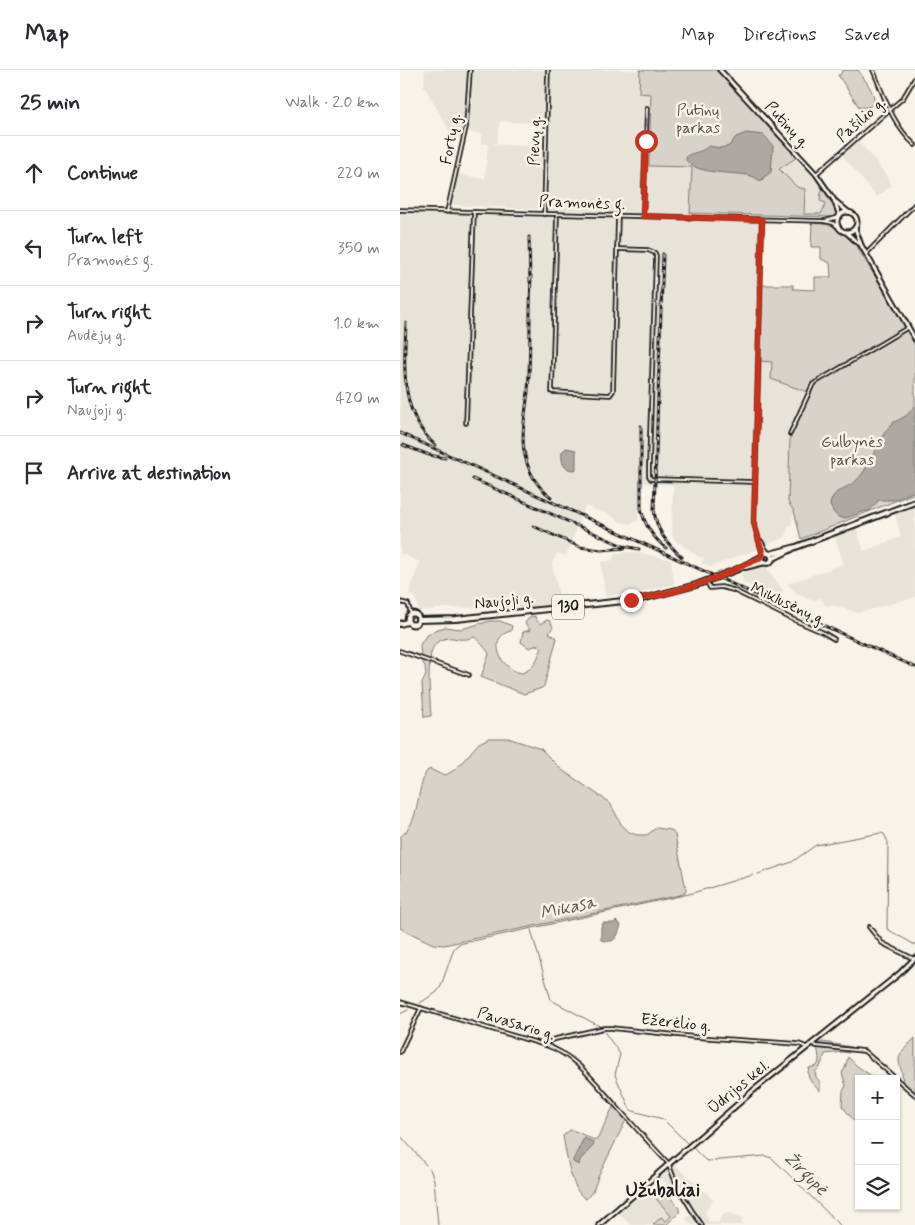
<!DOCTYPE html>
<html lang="en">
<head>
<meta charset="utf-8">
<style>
  body { margin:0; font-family:Mynerve,sans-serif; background:#f7f7f7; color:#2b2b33 }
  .controls { position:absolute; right:15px; bottom:15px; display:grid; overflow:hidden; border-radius:0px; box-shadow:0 1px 4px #0004 }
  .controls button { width:45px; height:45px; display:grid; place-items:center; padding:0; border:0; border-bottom:1px solid #e1e1e2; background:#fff; color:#2b2b33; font:25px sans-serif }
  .stop { position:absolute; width:15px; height:15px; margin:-11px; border:4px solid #c8321e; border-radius:50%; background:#fff }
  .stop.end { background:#c8321e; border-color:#fff; box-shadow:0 1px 5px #0008 }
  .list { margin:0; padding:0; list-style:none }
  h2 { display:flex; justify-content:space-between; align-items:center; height:65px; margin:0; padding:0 20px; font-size:21px }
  h2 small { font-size:16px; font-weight:400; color:#7c7c81 }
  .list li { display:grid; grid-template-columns:32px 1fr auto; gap:15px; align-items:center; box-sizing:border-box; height:75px; padding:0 20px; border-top:1px solid #e1e1e2 }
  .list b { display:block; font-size:19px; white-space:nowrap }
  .list p { margin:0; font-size:16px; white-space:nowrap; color:#7c7c81 }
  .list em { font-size:16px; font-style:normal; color:#7c7c81 }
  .icon { flex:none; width:28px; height:28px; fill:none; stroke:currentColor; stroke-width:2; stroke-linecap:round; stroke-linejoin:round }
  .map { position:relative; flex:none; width:515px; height:1155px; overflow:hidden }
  header { display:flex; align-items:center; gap:30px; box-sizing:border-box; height:70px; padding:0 25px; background:#fff; border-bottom:1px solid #e1e1e2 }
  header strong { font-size:24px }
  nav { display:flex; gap:28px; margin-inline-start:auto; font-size:18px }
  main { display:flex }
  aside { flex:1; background:#fff }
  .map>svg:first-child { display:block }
</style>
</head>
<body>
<header>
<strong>Map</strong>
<nav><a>Map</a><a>Directions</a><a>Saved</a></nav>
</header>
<main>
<aside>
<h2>25 min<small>Walk · 2.0 km</small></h2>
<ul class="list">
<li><svg class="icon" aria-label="ahead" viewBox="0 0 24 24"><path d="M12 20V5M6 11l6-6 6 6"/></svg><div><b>Continue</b></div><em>220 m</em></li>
<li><svg class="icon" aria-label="left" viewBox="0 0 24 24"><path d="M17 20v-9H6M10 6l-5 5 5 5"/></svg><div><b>Turn left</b><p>Pramonės g.</p></div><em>350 m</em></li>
<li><svg class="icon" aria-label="right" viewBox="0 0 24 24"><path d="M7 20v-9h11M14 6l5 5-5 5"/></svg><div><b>Turn right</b><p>Audėjų g.</p></div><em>1.0 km</em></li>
<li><svg class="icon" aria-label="right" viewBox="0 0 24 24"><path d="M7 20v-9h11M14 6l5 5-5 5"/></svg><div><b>Turn right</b><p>Naujoji g.</p></div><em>420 m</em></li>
<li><svg class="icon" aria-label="arrive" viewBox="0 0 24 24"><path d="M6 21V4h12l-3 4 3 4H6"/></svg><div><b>Arrive at destination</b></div></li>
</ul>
</aside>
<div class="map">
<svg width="515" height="1155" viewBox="0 0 515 1155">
  <rect width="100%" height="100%" fill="#f7f3e8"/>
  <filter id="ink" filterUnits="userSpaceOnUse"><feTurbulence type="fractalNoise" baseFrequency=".02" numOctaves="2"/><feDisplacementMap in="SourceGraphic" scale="10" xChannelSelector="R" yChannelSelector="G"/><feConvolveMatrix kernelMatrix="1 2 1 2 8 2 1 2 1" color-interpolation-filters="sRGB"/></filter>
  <g filter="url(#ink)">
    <g fill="#e6e3d9" fill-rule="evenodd">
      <path d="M25 0H240L239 23 251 24 249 96 292 97 290 149 364 152 360 291H372V309L410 323 390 368 388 431 394 441 391 455 388 456 386 467 311 497 301 493 305 488 299 487 276 471 272 464 273 415 241 413 238 450 231 454 220 452 210 445 185 436 166 486 157 483 152 494 160 528 154 529V536L46 538 19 541 15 527 9 524 20 492 0 483V142L140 146 141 139 50 135 57 104 85 109 88 74 81 73V64L63 61 55 71 24 16ZM100 51 145 54 143 77 91 74 97 73Z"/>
      <path d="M457 70 476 91 492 115 477 127 441 84Z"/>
      <path d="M397 87 423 118 421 122 427 132 420 144 404 145 397 117 379 99Z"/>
      <path d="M515 435V527L458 543 441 537 425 535 421 528 414 531 408 529 397 523 387 514 444 494 435 468 436 465 456 458 464 481 501 467 495 444 497 442Z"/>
      <path d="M237 482 271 490 274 514 237 523 205 526 201 492 213 490 215 483Z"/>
      <path d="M365 494 372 506 384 521 381 524 370 523 344 513 341 504Z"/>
      <path d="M272 1092 313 1129 305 1143 309 1151 318 1153 324 1143H329L342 1148V1153L341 1155H291L286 1149 292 1143 281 1126 258 1105Z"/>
      <path d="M245 1116 271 1147 266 1151 253 1155H230L217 1141Z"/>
    </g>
    <g fill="#d7d3cb" stroke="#7a7874">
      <path d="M240 0H316L397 87 379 99 397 117 405 119 404 144H421L426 133 420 131 421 122 423 118 436 141 435 145 432 147 290 143 292 97 249 96 251 24 239 23Z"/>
      <path d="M443 0H458C464 9 489 39 461 37V40L438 5H440Z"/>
      <path d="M412 153 433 155 455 171 461 184 505 254 515 276V423L401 469 394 441 388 432 390 368 410 323 371 309 372 292 360 291 362 215H393V219L415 220V207H431L430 193 421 189V177H411Z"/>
      <path d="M132 546 136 547 135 548 140 554 147 550 150 551 153 557 149 563 157 568 144 616 142 618 124 624 81 607 89 584C88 581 77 568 74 567 60 573 53 565 44 569 40 570 36 572 34 576 26 587 30 630 31 646L24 647 22 613 26 605 25 596 21 591 20 575 25 567 35 560 45 557 61 559 90 551H100L112 556 111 561C87 566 99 600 122 603 134 599 137 589 142 578L138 575 129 578 121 572 123 562 130 560 125 553 128 549Z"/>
      <path d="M89 668H108L141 679 162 700 210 733 221 754 229 762 237 765H247L256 758 271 760 275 765 286 819 285 823 280 825 44 875 33 874 0 858V767C21 752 15 721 27 701L30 699 40 704 46 705 56 699 79 673Z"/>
      <path d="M515 968V1023L502 1012C504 1004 500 999 499 991 498 984 510 973 515 968Z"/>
      <path d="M423 972 451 977 449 983 443 982 425 984 420 997 415 1002 416 1007 420 1012V1021C413 1014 405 1008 409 998L417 996C422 988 416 982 418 974Z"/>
      <path d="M448 987 457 996 476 1009H459V1054L456 1053 442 1036 443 1021 446 1016 442 1003 445 998Z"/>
      <path d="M214 1035 226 1050 198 1107 193 1121 186 1129C171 1122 166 1082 163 1066L170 1060C180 1061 187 1069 197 1070Z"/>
      <path d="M257 1115H260L279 1138V1143L266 1155H253L261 1147 266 1151 271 1146 252 1124Z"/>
    </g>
    <g fill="#aca9a2" stroke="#72716c">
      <path d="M346 63 364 65 373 76 371 102 363 108 362 111C357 110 355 107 351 106 334 101 298 106 286 90L287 86C295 81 299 84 309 76L320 78 329 76 336 67Z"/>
      <path d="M515 336V421L494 430H479L469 441C451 442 440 460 430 435 433 418 446 420 457 410 472 396 477 366 494 352 497 350 501 349 504 347 509 344 512 339 515 336Z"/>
      <path d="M166 378 176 380V399L175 400C163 400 161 393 162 382Z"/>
      <path d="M216 851 221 855C217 868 215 874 201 870V857L203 853H214Z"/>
      <path d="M184 1068 193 1072 194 1075 180 1090 179 1095 173 1092V1090Z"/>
    </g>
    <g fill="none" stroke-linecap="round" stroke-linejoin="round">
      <g stroke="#72716c" stroke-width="1">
        <path d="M358 804 392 792 416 775 481 763 484 764 488 772 487 859 515 875"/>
        <path d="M131 860 151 930 201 957"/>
        <path d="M20 933 37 922 41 916 54 878 59 874 289 824 353 805"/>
        <path d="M0 944 8 940"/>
        <path d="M203 960 220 984 215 1005 230 1039 233 1041 263 1049 287 1073"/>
        <path d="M0 1065 26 1095"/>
        <path d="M292 1077 305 1090 309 1091 365 1086 372 1088 440 1155"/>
        <path d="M30 1099 34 1110 38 1155"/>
      </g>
      <defs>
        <g id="street">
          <path d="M473 0C484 26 493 56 515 75"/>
          <path d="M416 104 503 28 515 8"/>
          <path d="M0 140 423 151 433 153 438 157"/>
          <path d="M47 142 66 57 70 0"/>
          <path d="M144 144 148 0"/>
          <path d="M157 144 152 322 210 325 213 321 218 146"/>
          <path d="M243 146 247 38"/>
          <path d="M362 150 354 453 363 485"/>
          <path d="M425 151 439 147"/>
          <path d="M217 179 248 180 255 183 256 186 249 394V406L251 409 355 412"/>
          <path d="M466 184 515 134"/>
          <path d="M66 353 74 142"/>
          <path d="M390 364 413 314 507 258"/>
          <path d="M361 471 368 483"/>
          <path d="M307 512 310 518 321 517 333 520 392 549 422 562 434 569"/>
          <path d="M0 532 8 534 11 544"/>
          <path d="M0 581 69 605"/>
          <path d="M469 857 482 873 514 889"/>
          <path d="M0 932 145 975C176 985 196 1014 217 1037 234 1056 251 1075 269 1094 274 1113 290 1139 302 1155"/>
          <path d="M412 973 416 976 464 981 515 1025"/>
          <path d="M145 975 151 970 204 958H211L295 967 399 974 406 977"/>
          <path d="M0 982 21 938"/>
        </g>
        <g id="secondary">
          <path d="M320 0 416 104 434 130 440 146"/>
          <path d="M436 132 448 142"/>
          <circle cx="447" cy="152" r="10"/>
          <path d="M455 158 461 175 515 269"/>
          <path d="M446 162 458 173"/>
          <path d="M199 1155 355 1019 499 904 515 888"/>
        </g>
        <g id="primary">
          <circle cx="367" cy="488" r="5"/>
          <path d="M370 484 396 477 515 432"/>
          <path d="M372 489 392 479"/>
          <path d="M345 497 365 492"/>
          <circle cx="13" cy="549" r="5.5"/>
          <path d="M18 550 56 549 242 529 296 515 338 499 363 486"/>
          <path d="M0 554 7 552"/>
        </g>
      </defs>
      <use href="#street" stroke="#1c1c1c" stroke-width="5.5"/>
      <use href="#secondary" stroke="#1c1c1c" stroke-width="7"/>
      <use href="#primary" stroke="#1c1c1c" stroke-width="8"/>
      <use href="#street" stroke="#f7f3e8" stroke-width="2"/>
      <use href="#secondary" stroke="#f7f3e8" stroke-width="3"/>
      <use href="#primary" stroke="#f7f3e8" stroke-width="4"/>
      <defs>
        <g id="rail">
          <path d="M129 167 130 212"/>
          <path d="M263 184 254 440C256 460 267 474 282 487"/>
          <path d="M131 206C129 244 131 283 128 321 126 342 120 365 125 386 129 403 137 417 151 427"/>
          <path d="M6 253C4 299 0 343 35 375"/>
          <path d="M241 356V438C244 454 252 467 266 478"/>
          <path d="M0 363 515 597"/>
          <path d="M3 375 29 385 45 388"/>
          <path d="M73 409 205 468 223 476 239 479"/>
          <path d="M133 456 180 477 201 480 225 478"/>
        </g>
      </defs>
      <use href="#rail" stroke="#1c1c1c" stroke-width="3"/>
      <use href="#rail" stroke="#f7f3e8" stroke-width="1" stroke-dasharray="4" stroke-linecap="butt"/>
    </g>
  </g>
  <g fill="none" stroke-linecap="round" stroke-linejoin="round" filter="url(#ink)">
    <path stroke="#c8321e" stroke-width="6" d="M231 530C271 524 310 513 346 494 352 492 359 490 363 485L354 453 362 150 243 146 246 71"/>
  </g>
  <g text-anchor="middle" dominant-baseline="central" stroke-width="5" stroke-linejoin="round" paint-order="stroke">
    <rect fill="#f7f3e8" stroke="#5e5c59" stroke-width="1" x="152" y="524.5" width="32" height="25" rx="4"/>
    <g font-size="15" font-weight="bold" fill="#1c1c1c">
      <text x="168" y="537">130</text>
    </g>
    <g font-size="16" fill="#545351" stroke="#f7f3e8">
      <text x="298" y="40">Putinų<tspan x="298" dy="18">parkas</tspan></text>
      <text x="452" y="372">Gulbynės<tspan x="452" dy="18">parkas</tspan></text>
    </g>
    <g font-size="16" fill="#1c1c1c" stroke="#f7f3e8">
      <text transform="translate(461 50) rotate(-41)">Pašilio g.</text>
      <text transform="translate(387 55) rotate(47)">Putinų g.</text>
      <text transform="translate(51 69) rotate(-79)">Fortų g.</text>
      <text transform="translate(135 71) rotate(-88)">Pievų g.</text>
      <text transform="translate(182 133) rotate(2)">Pramonės g.</text>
      <text transform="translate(104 531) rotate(-6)">Naujoji g.</text>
      <text transform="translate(388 534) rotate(25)">Miklusėnų g.</text>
      <text transform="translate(276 953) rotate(6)">Ežerėlio g.</text>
      <text transform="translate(116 954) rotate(17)">Pavasario g.</text>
      <text transform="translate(339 1017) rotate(-40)">Ūdrijos kel.</text>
    </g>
    <g font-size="18" font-style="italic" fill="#565452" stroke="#f7f3e8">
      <text transform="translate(168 838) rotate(-12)">Mikasa</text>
      <text transform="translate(406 1104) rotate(45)">Žirgupė</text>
    </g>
    <g font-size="19" font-weight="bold" fill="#1c1c1c" stroke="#f7f3e8">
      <text x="263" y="1120">Užubaliai</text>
    </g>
  </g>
</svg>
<div class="controls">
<button>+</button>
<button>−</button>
<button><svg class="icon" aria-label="layers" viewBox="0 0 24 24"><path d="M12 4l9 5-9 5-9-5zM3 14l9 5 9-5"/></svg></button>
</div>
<div class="stop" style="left:246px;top:71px"></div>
<div class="stop end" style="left:231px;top:530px"></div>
</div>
</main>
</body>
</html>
